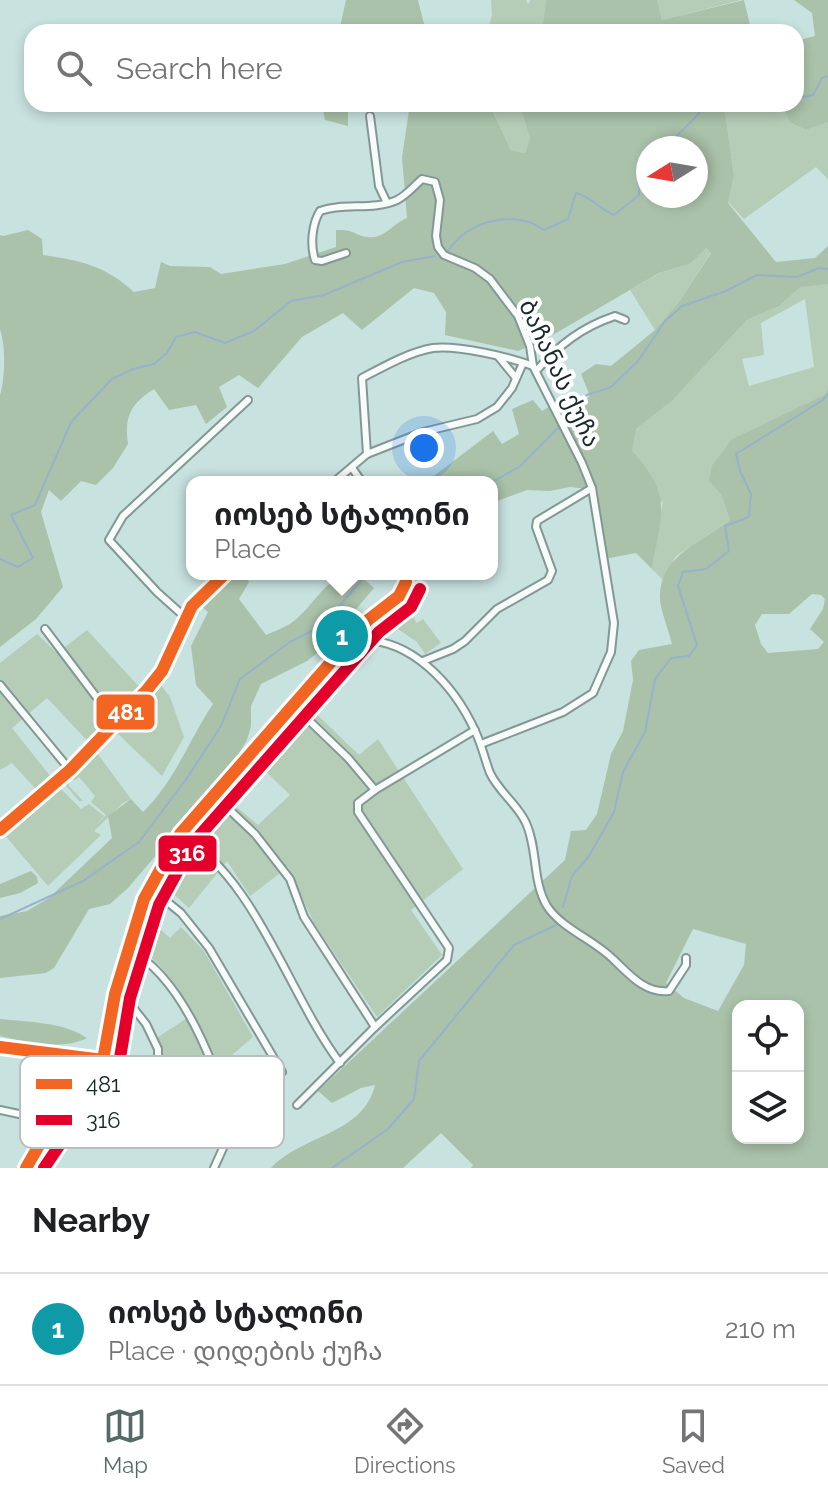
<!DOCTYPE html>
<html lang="en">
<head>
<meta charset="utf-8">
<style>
  body { margin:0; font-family:Raleway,"Noto Sans Georgian",sans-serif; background:#f2f2f2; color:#202124 }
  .controls { position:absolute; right:24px; bottom:24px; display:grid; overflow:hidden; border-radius:16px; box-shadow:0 4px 12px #0003 }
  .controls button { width:72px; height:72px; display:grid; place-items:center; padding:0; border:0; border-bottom:2px solid #e0e0e0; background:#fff; color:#202124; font:40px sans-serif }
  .compass { position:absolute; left:636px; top:136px; width:72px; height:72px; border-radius:50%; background:#fff; box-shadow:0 4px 12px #0003; rotate:259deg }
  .you { position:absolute; left:424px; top:448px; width:28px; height:28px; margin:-20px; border:6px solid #fff; border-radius:50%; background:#1a73e8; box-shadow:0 0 0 12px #1a73e833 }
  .badge { display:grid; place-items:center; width:52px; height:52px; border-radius:50%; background:#556a69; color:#fff; font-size:26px; font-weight:700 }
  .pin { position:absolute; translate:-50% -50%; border:4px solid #fff; box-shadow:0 2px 8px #0006 }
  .popup { position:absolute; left:186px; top:476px; width:312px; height:104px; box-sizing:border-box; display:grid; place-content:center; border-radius:16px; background:#fff; filter:drop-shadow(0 2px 6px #0005); font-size:26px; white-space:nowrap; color:#757577 }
  .popup b { font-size:30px; color:#202124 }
  .popup::after { content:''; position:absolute; left:50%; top:100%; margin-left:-16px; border:16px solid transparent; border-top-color:#fff }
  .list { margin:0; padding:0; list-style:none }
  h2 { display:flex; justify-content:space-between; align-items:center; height:104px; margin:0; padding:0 32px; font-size:34px }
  h2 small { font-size:26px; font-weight:400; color:#757577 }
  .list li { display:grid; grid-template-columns:52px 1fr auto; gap:24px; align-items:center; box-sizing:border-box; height:112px; padding:0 32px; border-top:2px solid #e0e0e0 }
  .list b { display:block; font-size:30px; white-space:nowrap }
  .list p { margin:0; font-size:26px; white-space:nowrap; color:#757577 }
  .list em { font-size:26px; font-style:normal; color:#757577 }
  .icon { flex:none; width:44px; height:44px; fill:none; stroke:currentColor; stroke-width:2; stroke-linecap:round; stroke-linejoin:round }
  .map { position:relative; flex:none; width:828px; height:1168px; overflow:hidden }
  .search { position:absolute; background:#fff; box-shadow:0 4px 12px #0003; left:24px; right:24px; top:24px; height:88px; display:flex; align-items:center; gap:20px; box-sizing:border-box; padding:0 28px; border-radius:24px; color:#757577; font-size:30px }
  .sheet { height:216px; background:#fff }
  nav { display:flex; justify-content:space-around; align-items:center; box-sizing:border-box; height:112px; border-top:2px solid #e0e0e0; background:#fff; font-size:22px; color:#757577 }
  nav a { display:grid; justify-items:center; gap:4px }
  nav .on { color:#556a69 }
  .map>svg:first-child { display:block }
</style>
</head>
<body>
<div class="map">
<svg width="828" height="1168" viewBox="0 0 828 1168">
  <rect width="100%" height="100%" fill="#c8e2e0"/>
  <g fill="#b5ccb6" fill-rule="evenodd">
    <path d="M491 0H526L528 4 531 0H546L543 23 537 32H487L492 15Z"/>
    <path d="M657 0H741L662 20Z"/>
    <path d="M484 104H519L530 138 525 153 511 152 491 108Z"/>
    <path d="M724 104H783L789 122 806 130 828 122V179L816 167 744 219 728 202 734 174Z"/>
    <path d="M705 248 711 252 679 302 655 330 630 290 660 273 690 264Z"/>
    <path d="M819 283 828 284V389L824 395 799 408 721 494 730 520 676 556 663 580 652 569 663 501 606 536 594 487 636 429 672 401 747 320 779 306 801 287ZM805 299 814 367 749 386 742 359 764 355 761 323Z"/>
    <path d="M399 607 404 615 409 612 417 623 423 619 441 643 425 654 417 642 382 618Z"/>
    <path d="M87 630 142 690 154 676 170 697 184 737 162 776 118 734 96 750 47 698 12 728 59 787 81 809 89 804 104 816 96 825 106 815 91 802 95 796 79 777 75 780 68 778 69 786 83 801H79L62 781 94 749 131 799 123 803 94 831 101 835 48 886 3 833 43 797 12 763 0 770V663L37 634 57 653Z"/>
    <path d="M303 701 359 755 378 739 463 869 411 910 442 955 377 1017 314 923 288 867 250 896 227 861 189 908 159 881 227 799 258 825 290 795 255 761Z"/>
    <path d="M148 918 170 938 181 927 204 951 253 1037 204 1079 169 1095C163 1075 164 1056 158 1037L192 1015C178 986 164 966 138 947Z"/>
  </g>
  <g fill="#aac2a9" fill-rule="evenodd">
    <path d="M346 0H418L426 32H339Z"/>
    <path d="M546 0H657L662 20 744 0 750 25 746 32H537L543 23Z"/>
    <path d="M794 0H828V122L806 130 789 122 783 104H796V41L815 36 812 13Z"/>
    <path d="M322 104H369L348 109V126L325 120Z"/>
    <path d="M410 104H484L491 108 511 151 525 153 530 138 519 104H724L734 175 728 203 776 262 815 258 828 246V284L801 287 779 306 747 320 672 401 636 429 632 451C674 497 661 513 652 569L636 553 604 559 598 490 570 487 550 491 527 490 492 503V482H426L493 431 502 444 519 434 512 409 533 400 542 411 561 399 571 412 590 396 581 374 596 364 611 366 655 330 679 302 711 253 706 248 690 264 659 273 546 339 518 351 445 335 446 312 434 293 414 288 362 330 343 313 302 337 258 388 239 375 219 387 227 407 206 424 196 405 169 410 154 389C131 404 124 416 128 444L113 468 96 485 81 481 61 501 49 490 41 512 63 587 36 619 0 647V395C5 380 6 344 0 330V235L3 236 28 230 42 239 43 255C82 261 104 265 134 292L155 288 161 262 170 266 210 267 221 274 285 264 336 247V230C354 229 354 235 367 237 384 240 393 223 407 218L402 157ZM648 148H696V196H648Z"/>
    <path d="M828 389V1168H471L473 1165 441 1133 403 1168H271C303 1134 363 1135 375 1085L361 1088 332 1103 318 1091 565 860 571 831 586 830 597 814 611 754 623 731 633 680 631 661 639 650 672 644C669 631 659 607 660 595 661 555 703 541 730 520L721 494 709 481 712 466 731 440 824 395ZM812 594 821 595 825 599 823 609 810 629 824 642 818 649 768 653 761 644 755 625 762 614H789ZM693 929 746 944 744 965 718 1011 684 998 666 983ZM738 1006H798V1138H738Z"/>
    <path d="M220 574H243L249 582 239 599 266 635C275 631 286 627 294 621 318 602 323 576 358 574L374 588 321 650 307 661 261 684 251 706V726L247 740 230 769 128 888 110 904 89 909 54 968 46 973 0 978V916L27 911 49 898 112 838 108 816 131 799 143 812C175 781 189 740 213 704L196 685 191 646 208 612 195 601Z"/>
    <path d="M31 871 37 877 38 883 20 893 0 898V884Z"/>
    <path d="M0 1019C27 1022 64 1022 87 1038 61 1051 27 1042 0 1036Z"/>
  </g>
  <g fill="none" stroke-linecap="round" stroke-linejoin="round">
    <g stroke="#96b2cc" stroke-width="2">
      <path d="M796 87 803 97 813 95 822 78 828 76"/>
      <path d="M668 148C678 130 696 122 705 104"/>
      <path d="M448 251C469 220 514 209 544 230L568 219 576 193C591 197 600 209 614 215L639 195 638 165 648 159"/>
      <path d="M564 419 572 406 587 395 611 387 638 361 665 321 682 306 726 291 757 275 797 277 819 268 828 269"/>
      <path d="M492 482 519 467 561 425"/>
      <path d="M0 559 18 567 33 558 11 515 35 505 71 422 112 379 133 369 154 364 167 353 176 337 195 332 225 343 254 331 291 301 324 295 402 262 435 256"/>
      <path d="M563 907 572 876 589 856 614 812 623 772 645 732 655 679 671 658 689 656 697 645 678 586 683 572 706 569 729 551 725 526 749 517 751 494 740 471 736 454 823 400 828 394"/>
      <path d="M0 919 83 881 139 842 187 778 221 726 240 679 290 642 323 625 367 574"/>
      <path d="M332 1168 388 1129 414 1099 419 1061 514 945 556 925"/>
    </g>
    <defs>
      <g id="street">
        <path d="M370 116 379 186 387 203"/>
        <path d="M346 253 322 261 315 260C310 245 312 224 320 211 344 202 373 211 397 200 407 195 414 186 422 179L435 182 440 200 436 236 438 247 444 255 475 268 490 279 518 316 530 346 533 366 582 463 592 488 614 623 611 652 593 693 563 712 481 744"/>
        <path d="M498 356 516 378"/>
        <path d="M536 371C559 345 582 327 615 316L625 320"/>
        <path d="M367 454 362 378C383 367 409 352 433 348 457 345 510 357 533 366"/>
        <path d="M352 468 362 482"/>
        <path d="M334 482 367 454 423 432 477 419 497 407 512 388 523 363"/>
        <path d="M186 618 157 592 109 540 123 516 248 400"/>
        <path d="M45 629 116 723"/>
        <path d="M352 641C409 633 455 686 476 733 482 746 485 760 490 773 499 792 518 805 526 823 538 849 532 881 547 906 561 928 594 940 613 959 629 974 645 994 669 991L686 965V958"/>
        <path d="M423 661 453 649 465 641 497 609 548 580 552 571 536 527 537 521 592 488"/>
        <path d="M0 685 70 770"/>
        <path d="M294 706 348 758 375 790"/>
        <path d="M215 796 255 834 290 879 304 917 375 1027"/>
        <path d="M0 830 70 770 146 691 162 671 192 606 225 574"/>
        <path d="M180 834C257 880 287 992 340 1063"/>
        <path d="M149 887 181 913 209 948 282 1072 229 1114"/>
        <path d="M129 949C185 980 216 1067 233 1126L214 1168"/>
        <path d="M115 994 131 1005 146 1024 158 1049V1077L168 1113"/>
        <path d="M0 1047 103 1060"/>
        <path d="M297 1105 375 1027 447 960 449 948 358 812V803L375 790 475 730"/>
        <path d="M0 1110 56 1122"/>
        <path d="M44 1140 43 1159 47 1168"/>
        <path d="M26 1168 45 1135 56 1122 84 1103 93 1089 103 1060V1049L115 994 144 899 180 834 368 620 399 596 406 582 401 574"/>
      </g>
    </defs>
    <use href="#street" stroke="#839795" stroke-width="10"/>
    <use href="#street" stroke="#f7fbfa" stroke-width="6"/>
    <defs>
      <g id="bus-1">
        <path d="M0 830 70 770 146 691 162 671 192 606 225 574"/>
        <path d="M0 1047 103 1060"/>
        <path d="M26 1168 45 1135 56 1122 84 1103 93 1089 103 1060 115 994 144 899 180 834 368 620 399 596 406 582"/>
      </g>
      <path id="bus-2" d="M44 1168 67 1134 95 1114 107 1096 119 1064 130 998 159 905 193 843 379 632 411 607 420 589"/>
    </defs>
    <use href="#bus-1" stroke="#fff" stroke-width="18"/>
    <use href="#bus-2" stroke="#fff" stroke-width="18"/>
    <use href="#bus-1" stroke="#f26522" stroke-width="12"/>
    <use href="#bus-2" stroke="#e4002b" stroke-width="12"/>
  </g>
  <g text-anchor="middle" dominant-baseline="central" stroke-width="8" stroke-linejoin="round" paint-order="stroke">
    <g font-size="24" fill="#172929" stroke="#fff">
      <text transform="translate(560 373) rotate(65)">ბაჩანას ქუჩა</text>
    </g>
  </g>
  <rect x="20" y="1056" width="264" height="92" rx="12" fill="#fff" stroke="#b9bfbf" stroke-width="2"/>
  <rect x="36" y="1079" width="36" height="10" fill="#f26522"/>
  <rect x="36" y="1115" width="36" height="10" fill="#e4002b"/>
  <g font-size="22" fill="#172929">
    <text x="86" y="1092">481</text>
    <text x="86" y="1128">316</text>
  </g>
  <g stroke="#fff" stroke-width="3">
    <rect x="95" y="693" width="61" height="38" rx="8" fill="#f26522"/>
    <rect x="157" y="834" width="61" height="39" rx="8" fill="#e4002b"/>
  </g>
  <g font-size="22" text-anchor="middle" font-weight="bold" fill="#fff">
    <text x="126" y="720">481</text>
    <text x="187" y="861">316</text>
  </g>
</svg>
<div class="controls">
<button><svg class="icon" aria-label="locate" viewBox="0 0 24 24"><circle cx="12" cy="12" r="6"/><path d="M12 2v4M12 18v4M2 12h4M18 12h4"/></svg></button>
<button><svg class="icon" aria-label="layers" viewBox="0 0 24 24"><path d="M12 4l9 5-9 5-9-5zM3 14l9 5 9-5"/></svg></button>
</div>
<svg class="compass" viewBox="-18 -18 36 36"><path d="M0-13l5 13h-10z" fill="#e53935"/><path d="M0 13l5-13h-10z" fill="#757577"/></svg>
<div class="you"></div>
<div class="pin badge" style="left:342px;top:636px;background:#0f9aa8">1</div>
<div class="popup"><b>იოსებ სტალინი</b>Place</div>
<div class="search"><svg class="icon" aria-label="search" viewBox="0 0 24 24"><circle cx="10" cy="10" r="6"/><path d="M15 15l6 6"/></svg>Search here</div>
</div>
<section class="sheet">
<h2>Nearby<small></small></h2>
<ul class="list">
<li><span class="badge" style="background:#0f9aa8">1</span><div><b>იოსებ სტალინი</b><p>Place · დიდების ქუჩა</p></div><em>210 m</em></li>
</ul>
</section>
<nav>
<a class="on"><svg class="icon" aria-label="map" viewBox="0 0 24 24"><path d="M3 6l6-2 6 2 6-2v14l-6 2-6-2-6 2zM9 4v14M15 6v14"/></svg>Map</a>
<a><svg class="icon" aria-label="directions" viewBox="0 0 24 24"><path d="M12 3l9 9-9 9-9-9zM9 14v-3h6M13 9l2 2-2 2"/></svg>Directions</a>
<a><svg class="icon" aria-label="saved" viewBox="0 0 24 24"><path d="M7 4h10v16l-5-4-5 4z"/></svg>Saved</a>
</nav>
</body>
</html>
